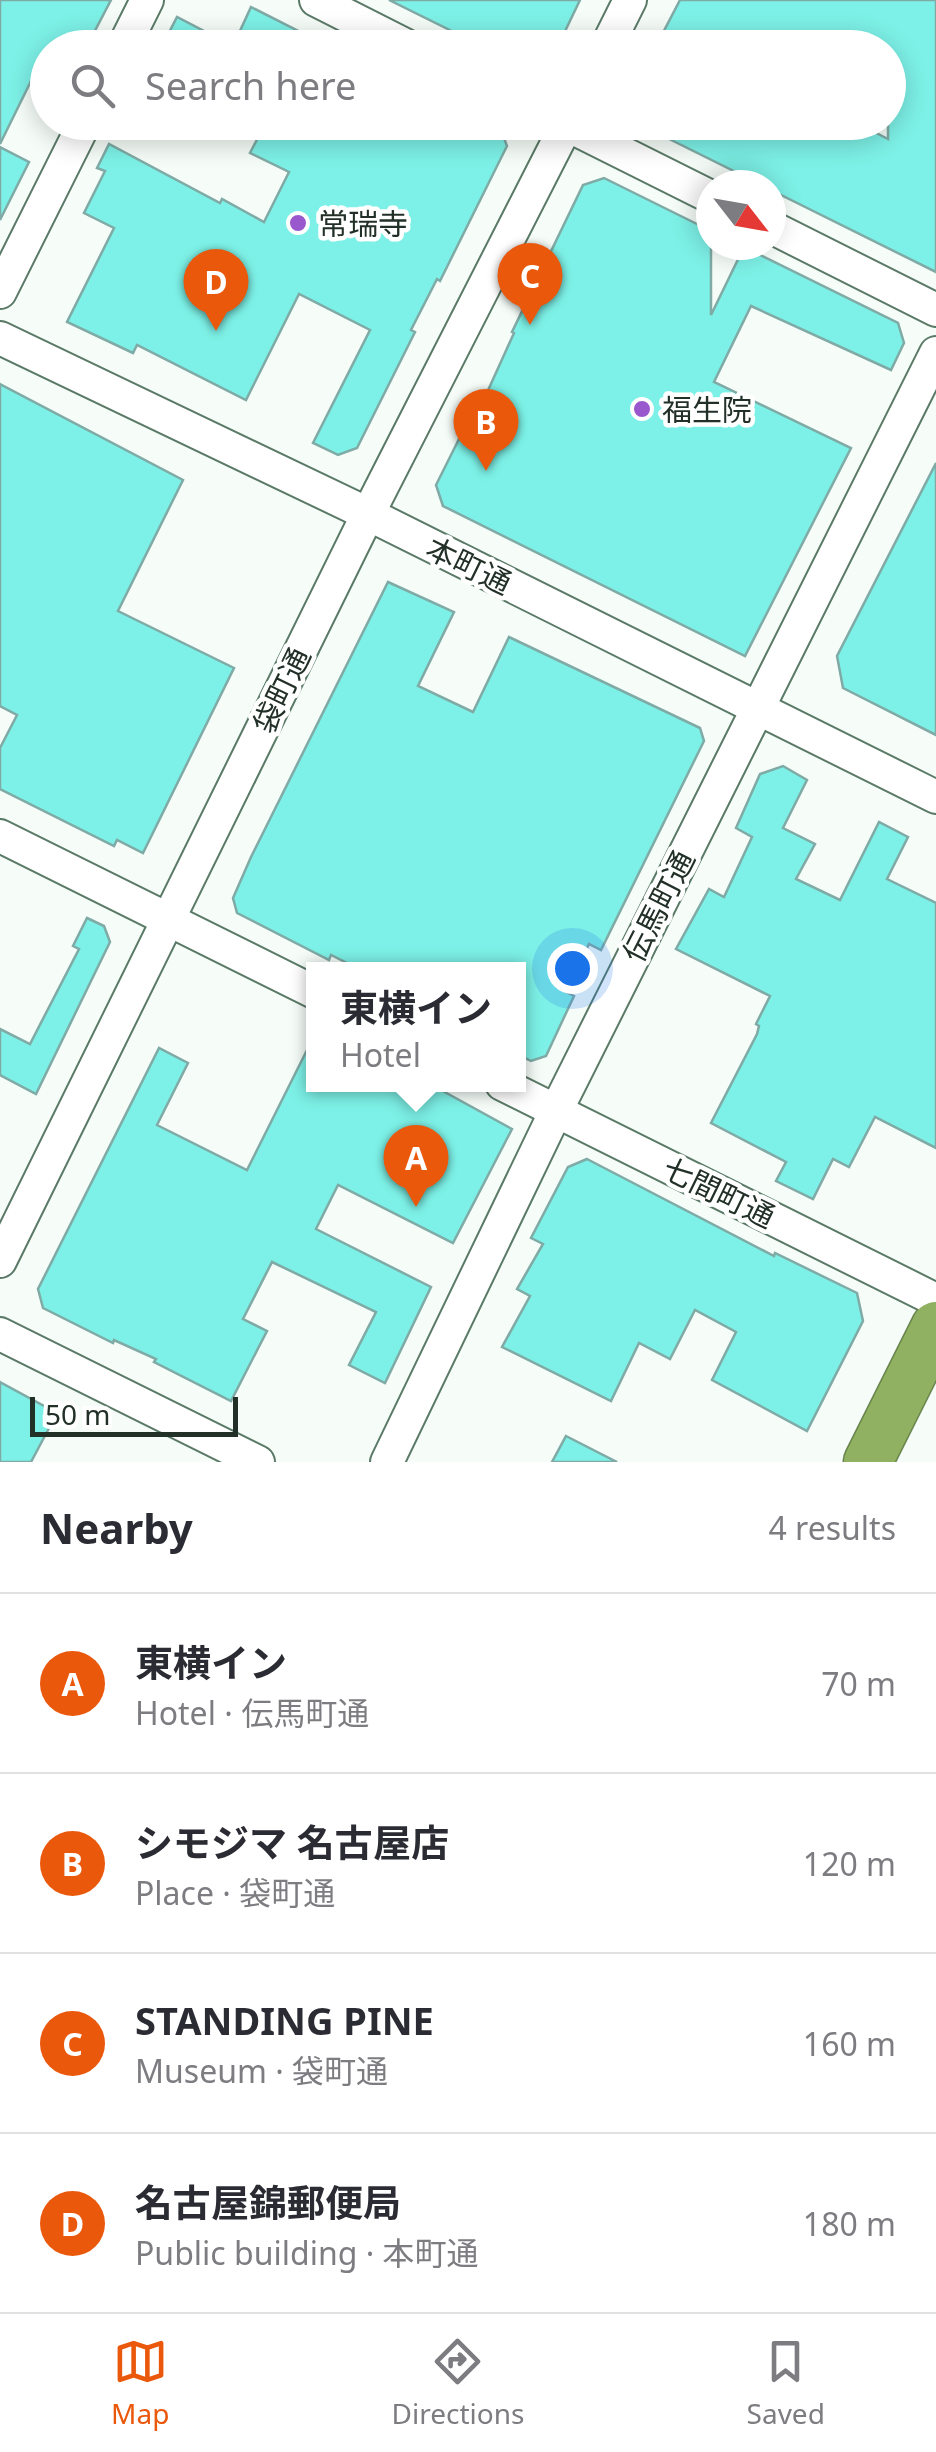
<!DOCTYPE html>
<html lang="en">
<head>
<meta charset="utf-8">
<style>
  body { margin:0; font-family:"Noto Sans","Noto Sans JP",sans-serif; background:#f7f7f7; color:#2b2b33 }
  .compass { position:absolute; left:696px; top:170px; width:90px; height:90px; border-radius:50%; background:#fff; box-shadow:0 5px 25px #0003; rotate:121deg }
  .scale { position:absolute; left:30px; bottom:25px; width:208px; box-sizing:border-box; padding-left:10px; border:5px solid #223028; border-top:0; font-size:28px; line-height:35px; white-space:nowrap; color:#223028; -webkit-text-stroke:8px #fff; paint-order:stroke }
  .you { position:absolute; left:572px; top:968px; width:35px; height:35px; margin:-25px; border:8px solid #fff; border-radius:50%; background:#1a73e8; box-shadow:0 0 0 15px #1a73e833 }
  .badge { display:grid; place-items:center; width:65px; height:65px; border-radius:50%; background:#ea580c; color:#fff; font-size:32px; font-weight:700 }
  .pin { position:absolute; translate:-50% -82px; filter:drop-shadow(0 2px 5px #0008) }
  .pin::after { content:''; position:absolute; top:52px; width:35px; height:30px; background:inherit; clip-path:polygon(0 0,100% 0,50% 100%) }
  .popup { position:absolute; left:306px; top:962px; width:220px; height:130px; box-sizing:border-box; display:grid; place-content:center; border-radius:0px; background:#fff; filter:drop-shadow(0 2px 8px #0005); font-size:32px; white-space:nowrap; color:#7c7c81 }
  .popup b { font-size:38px; color:#2b2b33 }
  .popup::after { content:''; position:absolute; left:50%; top:100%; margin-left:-20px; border:20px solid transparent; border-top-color:#fff }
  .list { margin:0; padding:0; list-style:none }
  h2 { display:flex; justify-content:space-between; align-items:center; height:130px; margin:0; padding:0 40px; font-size:42px }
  h2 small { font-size:32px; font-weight:400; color:#7c7c81 }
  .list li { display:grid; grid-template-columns:65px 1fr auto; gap:30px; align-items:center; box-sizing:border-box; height:180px; padding:0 40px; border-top:2px solid #e1e1e2 }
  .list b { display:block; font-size:38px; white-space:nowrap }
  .list p { margin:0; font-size:32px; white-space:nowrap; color:#7c7c81 }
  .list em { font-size:32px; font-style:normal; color:#7c7c81 }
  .icon { flex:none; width:55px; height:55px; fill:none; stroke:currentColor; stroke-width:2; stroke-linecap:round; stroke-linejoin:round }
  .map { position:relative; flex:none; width:936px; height:1462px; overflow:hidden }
  .search { position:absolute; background:#fff; box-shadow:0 5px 25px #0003; left:30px; right:30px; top:30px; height:110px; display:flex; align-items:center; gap:25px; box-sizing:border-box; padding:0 35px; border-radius:55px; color:#7c7c81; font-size:38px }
  .sheet { height:850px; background:#fff }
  nav { display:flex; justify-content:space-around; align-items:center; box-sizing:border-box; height:140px; border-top:2px solid #e1e1e2; background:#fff; font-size:28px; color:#7c7c81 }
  nav a { display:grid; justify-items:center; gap:5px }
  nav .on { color:#ea580c }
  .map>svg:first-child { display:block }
</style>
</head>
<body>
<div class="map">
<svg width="936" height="1462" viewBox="0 0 936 1462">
  <rect width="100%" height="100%" fill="#f6fdf9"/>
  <g fill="#7df1e7" stroke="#7faaa5" stroke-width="2.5">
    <path d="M0 0H111L88 44 70 35 64 48H48V84L33 77 0 144Z"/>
    <path d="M389 0H580L557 48H486Z"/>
    <path d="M680 0H936V272L771 190V185H762L635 122H855L888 139V48H748L718 32 710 48H655Z"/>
    <path d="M251 7 332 48H161L177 17 233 46Z"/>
    <path d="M266 122H498L507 146 440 281 437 279 411 330 415 332 357 448 338 455 313 443 370 330 299 294 246 400 137 345 133 353 67 322 114 228 84 213 105 171 97 168 109 144 220 203 222 199 264 222 289 172 250 153Z"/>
    <path d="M0 147 29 162 0 220Z"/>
    <path d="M604 178 711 231V315L744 247 898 323 904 343 891 370 751 306 714 382 851 448 745 656 443 506 436 485 481 395 485 397 514 333 512 332 583 185Z"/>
    <path d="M0 384 183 480 118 611 234 668 143 853 117 840 114 846 0 789V748L17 715 0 706Z"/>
    <path d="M936 463V735L843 688 837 656Z"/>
    <path d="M388 582 454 612 418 686 473 712 509 637 700 728 704 741 601 950 589 944 566 992 574 996 546 1056 531 1061 518 1055V970H361L331 955 329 960 237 913 233 898 251 857Z"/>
    <path d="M783 766 807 780 783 828 815 844 796 879 840 900 879 822 908 837 887 879 936 903V1148L875 1117 849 1167 833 1159 813 1199 776 1181 786 1162 711 1123 757 1034 759 1026 756 1024 770 996 676 949 709 889 724 897 752 837 736 828 760 774Z"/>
    <path d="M87 918 104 926 110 942 36 1094 0 1075V1029L30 1044 79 949 73 946Z"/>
    <path d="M314 1036V1084H430L512 1129 453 1243 338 1185 316 1229 431 1287 385 1383 349 1365 376 1312 272 1262 243 1319 267 1331 231 1401 154 1362 156 1359 114 1340 113 1343 43 1308 38 1289 159 1048 188 1063 157 1125 247 1170Z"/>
    <path d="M587 1159 774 1256 775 1253 857 1293 863 1321 807 1431 712 1380 736 1332 695 1310 670 1359 639 1343 611 1401 502 1347 530 1296 517 1289 543 1244 531 1238 568 1167Z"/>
    <path d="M0 1382 57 1413 31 1462H0Z"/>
    <path d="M566 1436 617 1462H552Z"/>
  </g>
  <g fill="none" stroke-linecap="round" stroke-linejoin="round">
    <defs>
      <g id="minor">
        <path d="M316 0 411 48"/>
        <path d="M123 48 147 0"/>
        <path d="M606 48 630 0"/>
        <path d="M561 122 711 197"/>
        <path d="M771 227 936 310"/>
        <path d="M0 292 85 122"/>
        <path d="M0 338 368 514 936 797"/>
        <path d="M0 836 314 992"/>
        <path d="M502 1084 936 1300"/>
        <path d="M0 1261 368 514 568 122"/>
        <path d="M0 1334 258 1462"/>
        <path d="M387 1462 556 1111 936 353"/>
      </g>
      <path id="highway" d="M868 1462 936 1326"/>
    </defs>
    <use href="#minor" stroke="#5a7a67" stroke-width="36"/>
    <use href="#highway" stroke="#69844d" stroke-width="51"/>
    <use href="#minor" stroke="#fff" stroke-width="32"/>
    <use href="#highway" stroke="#8fb161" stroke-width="48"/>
  </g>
  <g fill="#9958cd" stroke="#fff" stroke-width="4">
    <circle cx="298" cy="223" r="10"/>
    <circle cx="642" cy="409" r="10"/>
  </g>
  <g text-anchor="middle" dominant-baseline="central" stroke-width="9" stroke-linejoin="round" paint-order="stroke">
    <g font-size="30" fill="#223028" stroke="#fff" text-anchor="start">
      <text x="318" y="223">常瑞寺</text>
      <text x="662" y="409">福生院</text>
    </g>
    <g font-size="30" fill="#223028" stroke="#fff">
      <text transform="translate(469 565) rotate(26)">本町通</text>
      <text transform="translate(281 690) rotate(-64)">袋町通</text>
      <text transform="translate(658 906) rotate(-63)">伝馬町通</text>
      <text transform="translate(719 1192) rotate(26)">七間町通</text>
    </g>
  </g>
</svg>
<svg class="compass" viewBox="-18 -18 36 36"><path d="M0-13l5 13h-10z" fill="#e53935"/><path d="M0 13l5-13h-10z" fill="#7c7c81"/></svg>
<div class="scale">50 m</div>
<div class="you"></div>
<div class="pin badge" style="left:416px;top:1207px">A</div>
<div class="popup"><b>東横イン</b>Hotel</div>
<div class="pin badge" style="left:486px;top:471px">B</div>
<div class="pin badge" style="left:530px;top:325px">C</div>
<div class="pin badge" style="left:216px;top:331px">D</div>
<div class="search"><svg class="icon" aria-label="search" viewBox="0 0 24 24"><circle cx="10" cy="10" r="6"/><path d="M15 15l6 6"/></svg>Search here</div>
</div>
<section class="sheet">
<h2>Nearby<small>4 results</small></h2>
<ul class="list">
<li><span class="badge">A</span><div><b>東横イン</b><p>Hotel · 伝馬町通</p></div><em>70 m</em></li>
<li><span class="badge">B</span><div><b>シモジマ 名古屋店</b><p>Place · 袋町通</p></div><em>120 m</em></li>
<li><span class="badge">C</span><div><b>STANDING PINE</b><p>Museum · 袋町通</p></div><em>160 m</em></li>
<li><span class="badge">D</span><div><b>名古屋錦郵便局</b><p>Public building · 本町通</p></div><em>180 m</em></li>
</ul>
</section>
<nav>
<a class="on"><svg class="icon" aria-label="map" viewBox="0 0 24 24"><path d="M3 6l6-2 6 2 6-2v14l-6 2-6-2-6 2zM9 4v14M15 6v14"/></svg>Map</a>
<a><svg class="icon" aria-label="directions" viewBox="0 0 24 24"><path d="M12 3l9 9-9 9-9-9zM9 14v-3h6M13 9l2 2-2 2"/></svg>Directions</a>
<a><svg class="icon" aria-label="saved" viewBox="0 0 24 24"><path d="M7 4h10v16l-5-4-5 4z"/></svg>Saved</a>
</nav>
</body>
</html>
